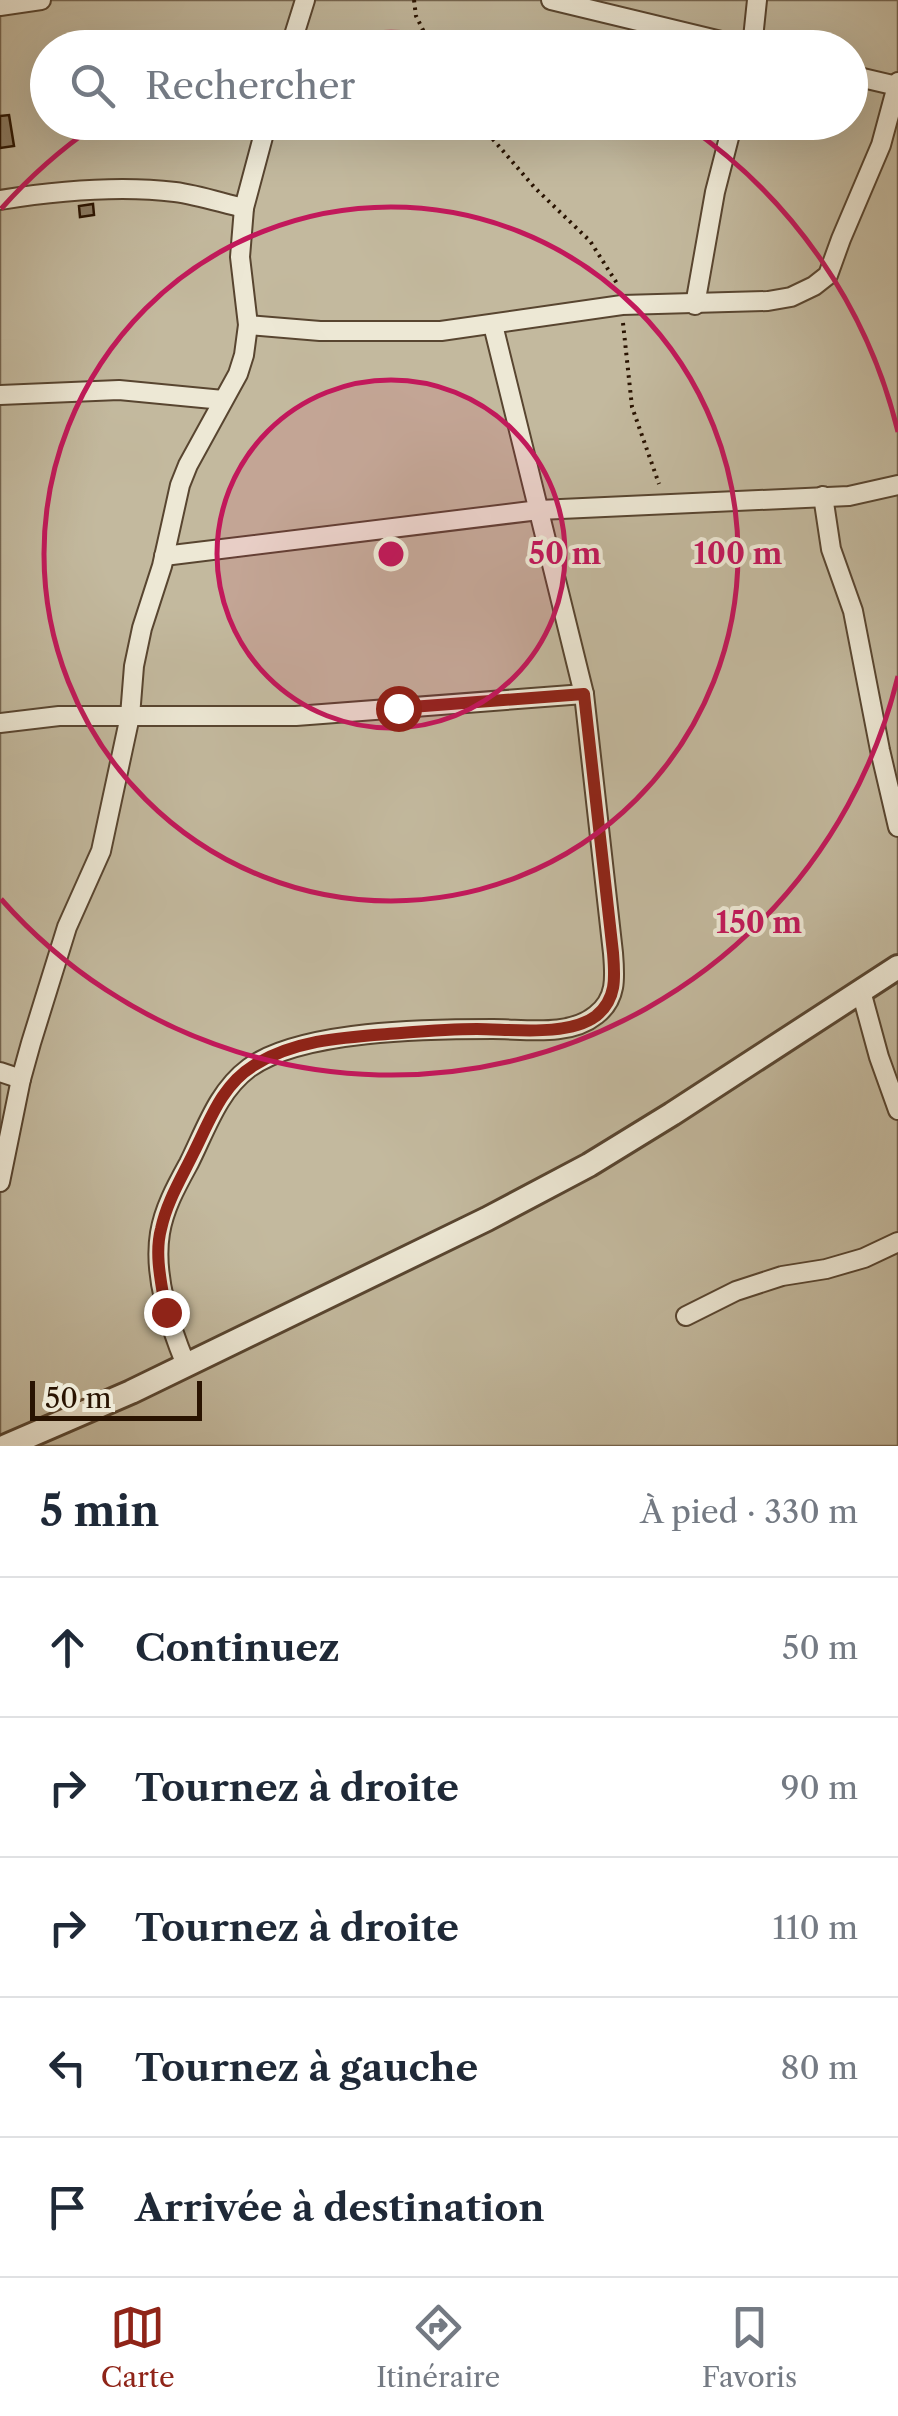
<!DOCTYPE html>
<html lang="fr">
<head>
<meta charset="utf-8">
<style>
  body { margin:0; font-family:"Libre Caslon Text",serif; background:#f2f2f3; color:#1f2937 }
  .scale { position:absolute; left:30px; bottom:25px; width:172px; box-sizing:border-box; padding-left:10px; border:5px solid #291301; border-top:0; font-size:28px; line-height:35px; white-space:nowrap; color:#291301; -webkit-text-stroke:8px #ede8d5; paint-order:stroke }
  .stop { position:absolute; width:30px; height:30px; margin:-22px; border:8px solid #8f2418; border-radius:50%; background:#fff }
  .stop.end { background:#8f2418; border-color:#fff; box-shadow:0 2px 10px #0008 }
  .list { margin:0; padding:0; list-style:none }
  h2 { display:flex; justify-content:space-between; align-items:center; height:130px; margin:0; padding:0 40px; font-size:42px }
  h2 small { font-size:32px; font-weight:400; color:#747a83 }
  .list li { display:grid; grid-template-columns:65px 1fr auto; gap:30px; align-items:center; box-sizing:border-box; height:140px; padding:0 40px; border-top:2px solid #e0e1e3 }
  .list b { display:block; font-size:38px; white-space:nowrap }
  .list em { font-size:32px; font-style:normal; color:#747a83 }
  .icon { flex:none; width:55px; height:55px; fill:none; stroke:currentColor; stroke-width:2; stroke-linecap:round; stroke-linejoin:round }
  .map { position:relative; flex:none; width:898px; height:1446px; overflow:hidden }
  .search { position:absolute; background:#fff; box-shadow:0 10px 40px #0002; left:30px; right:30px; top:30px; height:110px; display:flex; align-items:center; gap:25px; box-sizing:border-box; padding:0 35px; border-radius:55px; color:#747a83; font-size:38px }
  .sheet { height:830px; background:#fff }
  nav { display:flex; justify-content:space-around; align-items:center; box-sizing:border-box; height:140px; border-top:2px solid #e0e1e3; background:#fff; font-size:28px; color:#747a83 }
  nav a { display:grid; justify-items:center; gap:5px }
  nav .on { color:#8f2418 }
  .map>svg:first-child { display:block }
</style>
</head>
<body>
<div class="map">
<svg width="898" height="1446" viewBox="0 0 898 1446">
  <rect width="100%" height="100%" fill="#e3dbbe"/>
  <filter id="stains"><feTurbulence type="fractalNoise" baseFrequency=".002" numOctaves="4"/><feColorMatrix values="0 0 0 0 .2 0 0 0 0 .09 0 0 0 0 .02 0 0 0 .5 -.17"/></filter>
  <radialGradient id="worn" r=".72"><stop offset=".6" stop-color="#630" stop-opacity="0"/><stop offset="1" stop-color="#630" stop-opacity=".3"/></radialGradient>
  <path fill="#c3b99e" stroke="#766650" stroke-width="2.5" fill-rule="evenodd" d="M0 0H898V1446H0ZM48 48H850V122H48Z"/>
  <g fill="#8a7b63" stroke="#291301" stroke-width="2.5">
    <path d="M175 42V48H147V43Z"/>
    <path d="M9 115 14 146 0 148V116Z"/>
    <path d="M93 204 94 215 80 217 79 206Z"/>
  </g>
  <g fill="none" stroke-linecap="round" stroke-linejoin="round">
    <defs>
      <g id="minor">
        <path d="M551 0 750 48"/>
        <path d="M0 6 41 0"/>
        <path d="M290 48 305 0"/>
        <path d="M752 48 757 0"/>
        <path d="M850 75 897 86"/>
        <path d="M0 200C56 191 118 185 175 192 198 195 222 203 244 208"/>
        <path d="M695 305 715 192 733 122"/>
        <path d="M248 325 320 331H441L622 305 768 301 791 297 814 286 828 275 841 239 881 145 898 82"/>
        <path d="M0 395 119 390 223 400"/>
        <path d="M823 496 831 549 853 611 880 750 898 827"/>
        <path d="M164 556 539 510 849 496 898 485"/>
        <path d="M0 723 59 716H296L584 694"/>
        <path d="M861 991 879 1057 898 1110"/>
        <path d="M0 1072 21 1079"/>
        <path d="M0 1182 21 1079 31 1043 67 927 101 851 130 716 134 666 142 628 162 566 180 485 188 465 238 374 244 355 248 325 240 257 244 208 267 122"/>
        <path d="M686 1316 736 1291 782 1276 826 1269 864 1258 898 1242"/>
        <path d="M186 1365C170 1326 153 1276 160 1233 164 1208 177 1185 189 1163 206 1129 218 1091 249 1068 301 1030 429 1029 493 1029 526 1029 569 1037 596 1015 617 999 615 977 613 953L584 694 493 325"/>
      </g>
      <path id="tertiary" d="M6 1446 131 1392 487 1219 589 1165 672 1114 898 967"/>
    </defs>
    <use href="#minor" stroke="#584530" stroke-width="22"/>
    <use href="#tertiary" stroke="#584530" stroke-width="28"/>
    <g stroke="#291301" stroke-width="4" stroke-dasharray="2.5 5" stroke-linecap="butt">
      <path d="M414 0 416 16 432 48"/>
      <path d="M478 122 535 188 590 241 618 285"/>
      <path d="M623 323 632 407 659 484"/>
    </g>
    <use href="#minor" stroke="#ede8d5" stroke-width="18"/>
    <use href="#tertiary" stroke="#ede8d5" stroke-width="22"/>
  </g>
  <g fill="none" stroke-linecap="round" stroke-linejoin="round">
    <path stroke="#8f2418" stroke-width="12" d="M166 1312C162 1286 154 1255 161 1229 167 1201 182 1177 194 1152 210 1120 222 1085 253 1066 297 1038 351 1037 401 1033 426 1031 451 1029 477 1029 511 1029 568 1037 596 1016 617 999 615 977 613 953L584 694 398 708"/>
  </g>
  <circle cx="391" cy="554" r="174" fill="#c2185b" fill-opacity=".12"/>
  <g fill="none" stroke="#c2185b" stroke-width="5">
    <circle cx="391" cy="554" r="174"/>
    <circle cx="391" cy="554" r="347"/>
    <path d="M898 676A521 521 0 0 1 1 899M1 209A521 521 0 0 1 96 125M269 47A521 521 0 0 1 513 47M686 125A521 521 0 0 1 898 432"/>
  </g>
  <circle cx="391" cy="554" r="15" fill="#c2185b" stroke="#ede8d5" stroke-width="5"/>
  <g font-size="30" text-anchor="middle" font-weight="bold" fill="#c2185b" stroke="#ede8d5" stroke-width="8" stroke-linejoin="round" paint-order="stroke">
    <text x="565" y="564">50 m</text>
    <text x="738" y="564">100 m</text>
    <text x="759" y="933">150 m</text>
  </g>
  <rect width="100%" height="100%" filter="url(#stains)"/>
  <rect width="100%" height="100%" fill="url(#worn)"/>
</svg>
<div class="scale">50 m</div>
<div class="stop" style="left:398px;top:708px"></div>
<div class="stop end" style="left:166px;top:1312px"></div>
<div class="search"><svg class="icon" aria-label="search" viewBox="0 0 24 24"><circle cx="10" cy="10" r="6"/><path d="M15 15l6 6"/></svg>Rechercher</div>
</div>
<section class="sheet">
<h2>5 min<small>À pied · 330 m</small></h2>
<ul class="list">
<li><svg class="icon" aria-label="ahead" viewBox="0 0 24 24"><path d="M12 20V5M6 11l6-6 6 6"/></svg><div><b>Continuez</b></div><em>50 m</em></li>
<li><svg class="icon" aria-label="right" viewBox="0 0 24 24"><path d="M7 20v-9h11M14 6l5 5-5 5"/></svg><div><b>Tournez à droite</b></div><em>90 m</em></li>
<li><svg class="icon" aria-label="right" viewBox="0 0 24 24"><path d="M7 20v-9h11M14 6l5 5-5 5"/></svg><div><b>Tournez à droite</b></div><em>110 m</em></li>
<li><svg class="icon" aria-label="left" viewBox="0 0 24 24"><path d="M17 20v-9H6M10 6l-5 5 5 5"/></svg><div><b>Tournez à gauche</b></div><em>80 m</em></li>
<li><svg class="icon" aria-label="arrive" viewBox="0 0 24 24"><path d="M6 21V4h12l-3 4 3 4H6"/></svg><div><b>Arrivée à destination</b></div></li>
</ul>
</section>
<nav>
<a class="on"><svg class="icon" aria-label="map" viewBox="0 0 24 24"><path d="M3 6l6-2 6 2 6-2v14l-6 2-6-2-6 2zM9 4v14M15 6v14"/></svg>Carte</a>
<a><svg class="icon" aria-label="directions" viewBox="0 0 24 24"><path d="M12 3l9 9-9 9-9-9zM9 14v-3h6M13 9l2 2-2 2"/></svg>Itinéraire</a>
<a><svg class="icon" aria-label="saved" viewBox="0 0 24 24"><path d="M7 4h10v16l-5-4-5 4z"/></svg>Favoris</a>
</nav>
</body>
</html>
